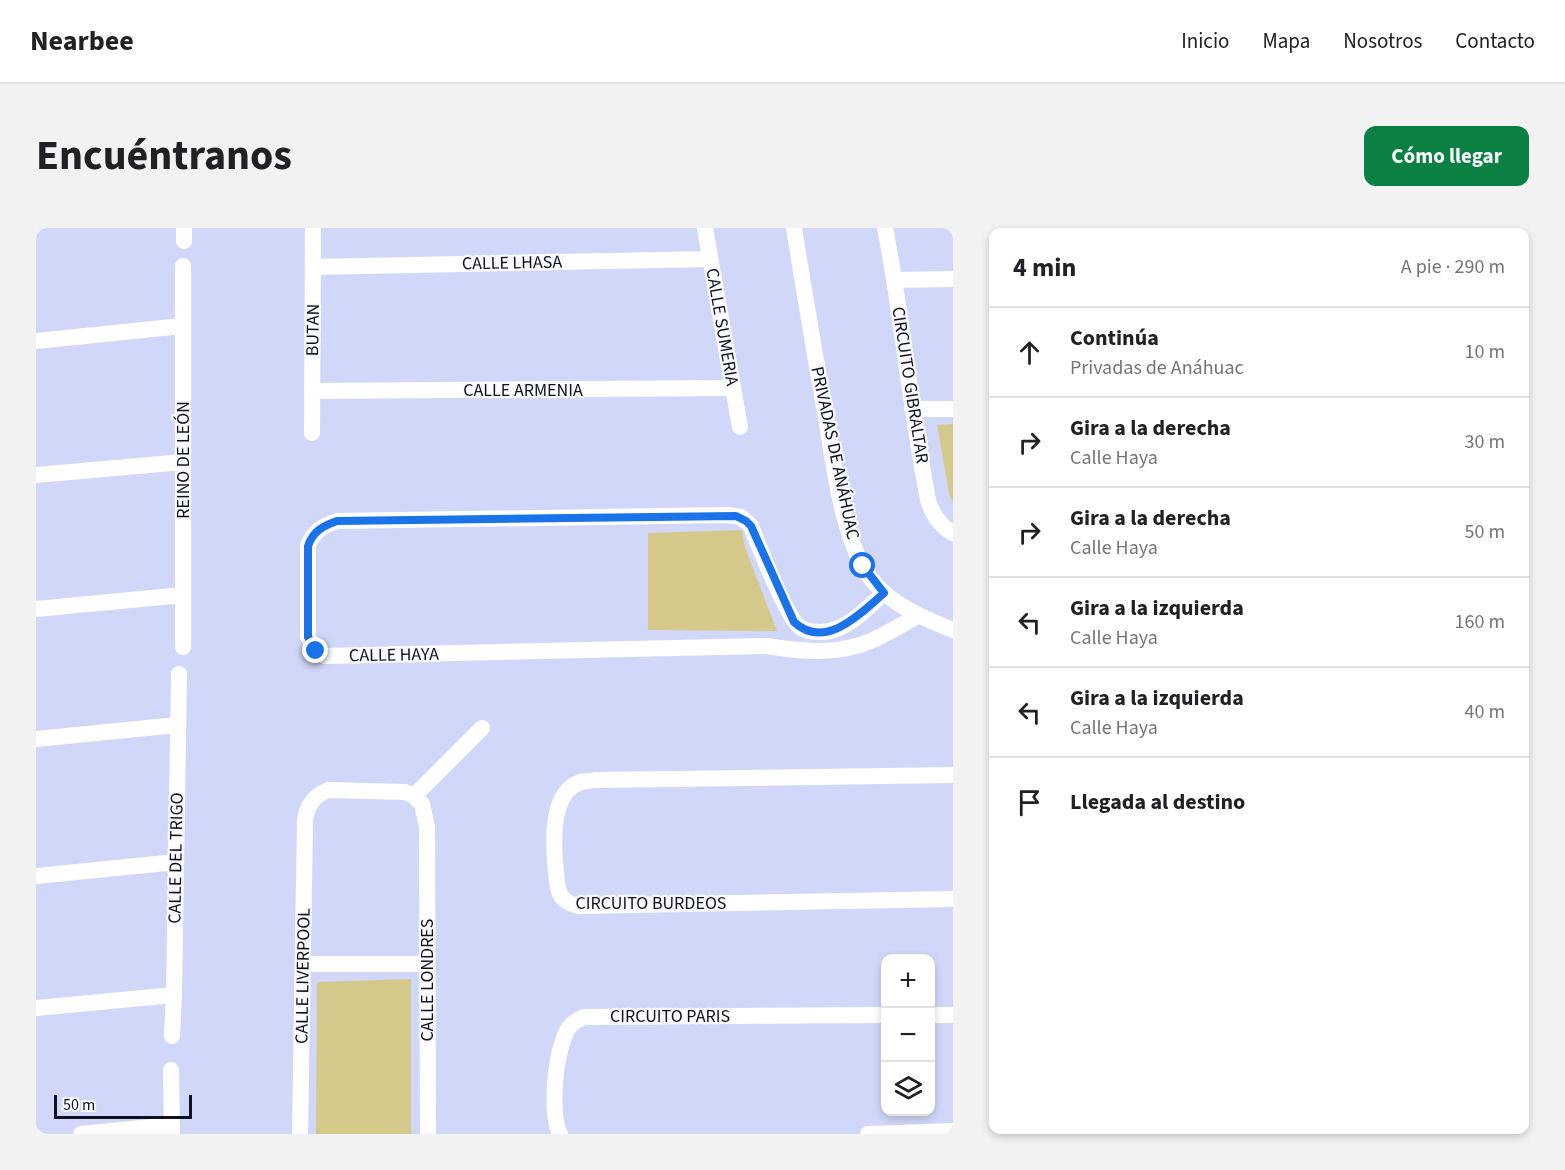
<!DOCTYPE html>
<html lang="es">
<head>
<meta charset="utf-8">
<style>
  body { margin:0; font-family:"Source Sans 3",sans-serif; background:#f2f2f2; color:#202124 }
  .controls { position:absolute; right:18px; bottom:18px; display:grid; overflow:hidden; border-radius:12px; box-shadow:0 3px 9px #0003 }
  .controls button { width:54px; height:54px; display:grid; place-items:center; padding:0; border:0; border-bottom:2px solid #e0e0e0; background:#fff; color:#202124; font:30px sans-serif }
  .scale { position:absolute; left:18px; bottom:15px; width:138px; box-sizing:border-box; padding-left:6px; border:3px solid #0f111f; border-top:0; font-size:16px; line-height:21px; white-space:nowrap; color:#0f111f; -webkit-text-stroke:4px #f9fafe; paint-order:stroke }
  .stop { position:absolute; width:18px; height:18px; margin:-14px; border:4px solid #1a73e8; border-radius:50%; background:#fff }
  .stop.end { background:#1a73e8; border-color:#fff; box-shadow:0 2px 6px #0008 }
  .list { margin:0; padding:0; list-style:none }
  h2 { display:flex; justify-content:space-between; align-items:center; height:78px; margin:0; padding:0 24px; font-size:26px }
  h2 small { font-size:20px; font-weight:400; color:#757577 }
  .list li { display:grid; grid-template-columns:39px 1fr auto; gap:18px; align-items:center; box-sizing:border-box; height:90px; padding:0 24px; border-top:2px solid #e0e0e0 }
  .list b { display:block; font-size:22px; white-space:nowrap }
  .list p { margin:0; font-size:20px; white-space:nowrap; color:#757577 }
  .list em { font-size:20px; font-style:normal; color:#757577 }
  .icon { flex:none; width:33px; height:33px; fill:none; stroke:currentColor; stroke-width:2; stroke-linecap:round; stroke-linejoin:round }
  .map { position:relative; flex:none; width:917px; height:906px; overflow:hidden; border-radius:12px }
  header { display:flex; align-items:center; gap:36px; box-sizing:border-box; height:84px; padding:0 30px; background:#fff; border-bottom:2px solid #e0e0e0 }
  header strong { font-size:28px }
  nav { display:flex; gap:33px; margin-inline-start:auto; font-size:21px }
  .intro { display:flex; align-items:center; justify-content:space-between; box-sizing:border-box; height:144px; padding:0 36px }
  h1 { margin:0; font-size:42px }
  .button { padding:15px 27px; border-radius:12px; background:#0b8043; color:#fff; font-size:21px; font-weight:700 }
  main { display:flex; gap:36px; padding:0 36px }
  aside { flex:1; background:#fff; border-radius:12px; box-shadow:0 3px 9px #0003 }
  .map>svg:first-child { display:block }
</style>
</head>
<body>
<header>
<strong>Nearbee</strong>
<nav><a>Inicio</a><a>Mapa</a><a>Nosotros</a><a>Contacto</a></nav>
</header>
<div class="intro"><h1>Encuéntranos</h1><a class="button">Cómo llegar</a></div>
<main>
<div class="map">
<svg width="917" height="906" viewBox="0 0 917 906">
  <rect width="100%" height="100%" fill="#d1d7f9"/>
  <g fill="#d5c88b">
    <path d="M917 196V273L914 270 901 197Z"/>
    <path d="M706 302 709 319 741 403 612 402V305Z"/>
    <path d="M375 751V906H280L281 754Z"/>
  </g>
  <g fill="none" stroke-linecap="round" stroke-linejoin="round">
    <g stroke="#fff" stroke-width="16">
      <path d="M148 0V13"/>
      <path d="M669 0 704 199"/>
      <path d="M758 0C768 63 779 127 790 190 798 238 806 313 836 352 857 378 887 390 917 402"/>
      <path d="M849 0C867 91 874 184 893 276 898 288 905 299 917 305"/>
      <path d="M277 39 674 31"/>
      <path d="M859 52 917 51"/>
      <path d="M0 113 146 98"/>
      <path d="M276 163 697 160"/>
      <path d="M876 181H917"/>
      <path d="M276 205 277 0"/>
      <path d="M0 247 147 234"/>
      <path d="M848 365C835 376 821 392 805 399 793 405 777 406 765 400 752 394 722 316 715 298L705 289 692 287 301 293C287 298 277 303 272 318V409L280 423 289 428 731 418C766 424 804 427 837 412 852 405 867 396 882 388"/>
      <path d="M0 381 147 367"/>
      <path d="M147 419V38"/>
      <path d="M0 511 141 497"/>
      <path d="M917 547 559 552C555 553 549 553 545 554 516 563 517 609 519 633 520 643 520 657 524 666 528 674 535 676 543 678L917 671"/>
      <path d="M378 568 446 500"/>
      <path d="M0 648 140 634"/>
      <path d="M268 736H391"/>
      <path d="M0 780 138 767 143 446"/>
      <path d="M894 787H917"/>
      <path d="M136 808 138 767"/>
      <path d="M135 842 136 906"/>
      <path d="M45 906 136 897"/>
      <path d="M264 906 269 591C272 576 278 568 292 562L369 564 378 568 386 576 391 599 392 906"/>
      <path d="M524 906C513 887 519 812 536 796 539 793 544 791 548 789L849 787"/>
      <path d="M832 906 917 903"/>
    </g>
  </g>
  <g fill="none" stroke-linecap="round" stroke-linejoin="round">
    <path stroke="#1a73e8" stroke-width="8" d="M280 423 272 409V318C277 303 287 298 301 293L700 288 710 293 715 298 758 394C789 423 825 385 848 365L827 338"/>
  </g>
  <g text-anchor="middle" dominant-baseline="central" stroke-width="4.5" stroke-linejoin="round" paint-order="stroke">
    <g font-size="18" fill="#0f111f" stroke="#f9fafe">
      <text transform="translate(476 35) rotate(-1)">CALLE LHASA</text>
      <text transform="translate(686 99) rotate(80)">CALLE SUMERIA</text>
      <text transform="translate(277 102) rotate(-89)">BUTAN</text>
      <text transform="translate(874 157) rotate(81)">CIRCUITO GIBRALTAR</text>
      <text x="487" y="162">CALLE ARMENIA</text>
      <text transform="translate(799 225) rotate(78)">PRIVADAS DE ANÁHUAC</text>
      <text transform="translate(147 232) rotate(-90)">REINO DE LEÓN</text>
      <text transform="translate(358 427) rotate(-1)">CALLE HAYA</text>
      <text transform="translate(140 630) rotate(-89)">CALLE DEL TRIGO</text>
      <text x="615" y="675">CIRCUITO BURDEOS</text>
      <text transform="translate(267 748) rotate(-89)">CALLE LIVERPOOL</text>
      <text transform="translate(391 752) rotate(-90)">CALLE LONDRES</text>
      <text x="634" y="788">CIRCUITO PARIS</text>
    </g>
  </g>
</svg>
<div class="controls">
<button>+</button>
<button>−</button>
<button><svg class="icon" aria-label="layers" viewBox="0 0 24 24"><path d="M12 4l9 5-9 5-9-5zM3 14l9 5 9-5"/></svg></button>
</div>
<div class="scale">50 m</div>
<div class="stop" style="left:827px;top:338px"></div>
<div class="stop end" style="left:280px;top:423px"></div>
</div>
<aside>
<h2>4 min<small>A pie · 290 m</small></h2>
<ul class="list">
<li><svg class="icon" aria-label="ahead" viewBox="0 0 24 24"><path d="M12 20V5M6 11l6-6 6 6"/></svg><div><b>Continúa</b><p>Privadas de Anáhuac</p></div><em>10 m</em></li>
<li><svg class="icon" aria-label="right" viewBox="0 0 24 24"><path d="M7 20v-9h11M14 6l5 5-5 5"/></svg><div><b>Gira a la derecha</b><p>Calle Haya</p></div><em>30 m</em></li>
<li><svg class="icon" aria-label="right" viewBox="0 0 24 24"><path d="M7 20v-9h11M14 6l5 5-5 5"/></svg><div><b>Gira a la derecha</b><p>Calle Haya</p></div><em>50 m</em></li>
<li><svg class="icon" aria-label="left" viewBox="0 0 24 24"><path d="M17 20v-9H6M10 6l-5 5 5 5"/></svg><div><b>Gira a la izquierda</b><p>Calle Haya</p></div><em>160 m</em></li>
<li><svg class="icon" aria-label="left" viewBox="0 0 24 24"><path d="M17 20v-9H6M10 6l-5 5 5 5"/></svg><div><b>Gira a la izquierda</b><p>Calle Haya</p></div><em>40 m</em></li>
<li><svg class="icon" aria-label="arrive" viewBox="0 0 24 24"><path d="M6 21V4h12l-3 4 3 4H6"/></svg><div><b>Llegada al destino</b></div></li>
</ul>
</aside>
</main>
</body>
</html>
